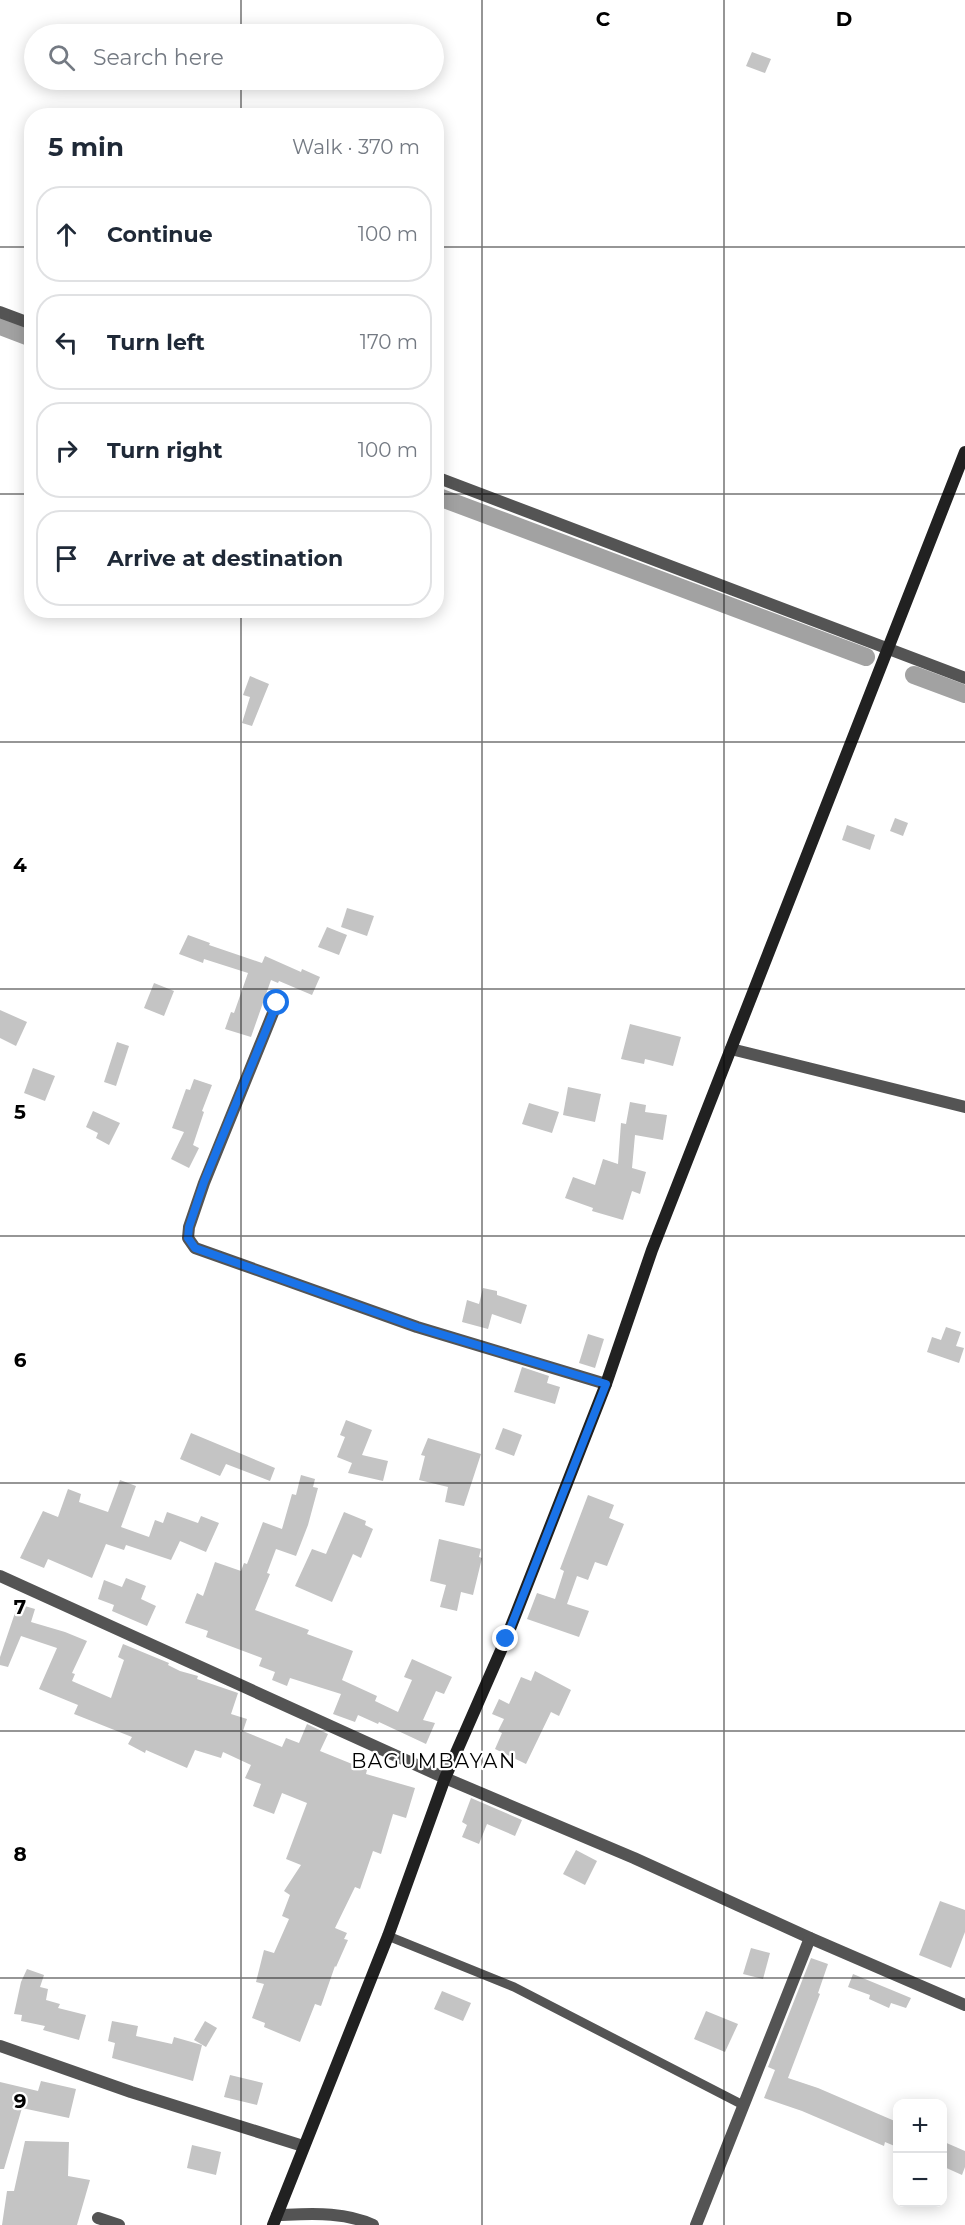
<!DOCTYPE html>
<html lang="en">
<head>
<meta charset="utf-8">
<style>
  body { margin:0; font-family:Montserrat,sans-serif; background:#f6f6f7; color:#1f2937 }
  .controls { position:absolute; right:18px; bottom:18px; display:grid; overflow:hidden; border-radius:12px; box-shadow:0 3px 15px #0003 }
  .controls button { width:54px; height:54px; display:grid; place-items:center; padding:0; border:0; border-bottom:2px solid #e0e1e3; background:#fff; color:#1f2937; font:30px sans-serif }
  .stop { position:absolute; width:18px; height:18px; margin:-14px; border:4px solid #1a73e8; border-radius:50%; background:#fff }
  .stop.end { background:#1a73e8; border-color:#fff; box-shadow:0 2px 6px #0008 }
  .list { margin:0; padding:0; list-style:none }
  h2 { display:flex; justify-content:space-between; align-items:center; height:78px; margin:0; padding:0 24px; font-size:26px }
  h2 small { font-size:20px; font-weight:400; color:#747a83 }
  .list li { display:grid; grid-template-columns:39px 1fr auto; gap:18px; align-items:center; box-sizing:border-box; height:96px; margin:0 12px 12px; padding:0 12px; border:2px solid #e0e1e3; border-radius:24px }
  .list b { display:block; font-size:22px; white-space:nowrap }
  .list em { font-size:20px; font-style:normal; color:#747a83 }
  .icon { flex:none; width:33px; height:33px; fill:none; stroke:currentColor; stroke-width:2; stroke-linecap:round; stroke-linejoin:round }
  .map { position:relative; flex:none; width:965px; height:2225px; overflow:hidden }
  .search { position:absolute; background:#fff; box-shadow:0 3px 15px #0003; left:24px; top:24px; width:420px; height:66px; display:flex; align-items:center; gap:15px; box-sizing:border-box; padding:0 21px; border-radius:33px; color:#747a83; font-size:22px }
  .panel { position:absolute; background:#fff; box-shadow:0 3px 15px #0003; left:24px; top:108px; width:420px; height:510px; border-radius:24px }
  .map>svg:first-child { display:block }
</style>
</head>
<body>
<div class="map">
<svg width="965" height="2225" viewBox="0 0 965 2225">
  <rect width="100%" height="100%" fill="#fff"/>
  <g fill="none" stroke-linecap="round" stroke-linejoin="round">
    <g stroke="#a2a2a2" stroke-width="18">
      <path d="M0 326 32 338"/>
      <path d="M436 496 866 657"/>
      <path d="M914 675 965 694"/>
    </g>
  </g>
  <g fill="#c4c4c4">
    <path d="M752 52 771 59 765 73 746 66Z"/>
    <path d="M250 676 269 684 252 726 242 723 250 697 243 695Z"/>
    <path d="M895 818 908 823 903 836 890 831Z"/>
    <path d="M847 825 875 835 870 850 842 840Z"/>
    <path d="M347 908 374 916 367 936 341 927Z"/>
    <path d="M327 927 347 935 339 955 318 947Z"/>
    <path d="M188 935 210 943 209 945 262 963 265 956 301 972 302 969 320 977 312 995 279 981 278 983 271 980 251 1037 225 1029 231 1012 234 1013 248 973 204 959 203 963 179 954Z"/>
    <path d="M154 983 174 991 164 1016 144 1008Z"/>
    <path d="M0 1010 27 1022 16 1046 0 1038Z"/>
    <path d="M630 1024 681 1037 673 1066 645 1059 644 1064 621 1059Z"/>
    <path d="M117 1042 129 1046 116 1086 104 1082Z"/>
    <path d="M33 1068 55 1076 45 1101 24 1093Z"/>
    <path d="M194 1079 212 1085 202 1111 204 1112 193 1145 199 1148 189 1168 171 1159 184 1132 172 1128 186 1089 190 1090Z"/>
    <path d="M568 1087 601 1094 595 1122 563 1115Z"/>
    <path d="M630 1102 646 1105 645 1112 667 1115 663 1140 635 1135 632 1168 646 1172 640 1194 632 1191 623 1220 592 1211 593 1208 565 1198 573 1177 595 1185 603 1159 618 1164 621 1123 626 1124Z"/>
    <path d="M529 1103 559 1112 552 1133 522 1124Z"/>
    <path d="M93 1111 120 1123 109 1145 96 1138 98 1133 86 1127Z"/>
    <path d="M483 1288 497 1291V1295L527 1305 521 1324 492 1314 488 1329 462 1322 467 1300 479 1304Z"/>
    <path d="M946 1327 961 1332 956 1346 964 1348 959 1363 927 1352 932 1337 941 1340Z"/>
    <path d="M588 1334 604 1339 595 1368 579 1363Z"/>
    <path d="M522 1367 549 1376 547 1383 560 1387 555 1404 514 1392Z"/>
    <path d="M346 1420 372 1430 362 1455 388 1461 383 1481 348 1473 352 1463 337 1457 345 1437 340 1435Z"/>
    <path d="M503 1428 522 1435 514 1456 495 1449Z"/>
    <path d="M191 1433 275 1468 270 1481 226 1464 220 1476 180 1459Z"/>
    <path d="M428 1438 481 1454 464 1506 445 1502 448 1487 419 1480 425 1456 421 1455Z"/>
    <path d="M301 1475 315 1479 313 1487 318 1488 308 1525 296 1556 276 1549 267 1573 270 1574 255 1610 309 1630 307 1634 353 1651 342 1680 377 1696 375 1701 398 1712 412 1680 404 1677 412 1659 452 1677 444 1694 436 1691 423 1720 435 1723 426 1744 379 1722 378 1724 358 1715 355 1722 333 1714 341 1694 290 1678 287 1686 272 1680 275 1672 259 1666 262 1658 206 1637 208 1631 185 1623 197 1593 203 1596 215 1562 241 1571 244 1563 247 1564 263 1522 282 1529 292 1494 296 1495Z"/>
    <path d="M120 1480 136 1486 121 1527 149 1537 155 1520 163 1523 167 1512 198 1523 201 1516 219 1523 206 1552 180 1541 171 1560 126 1545 124 1550 106 1544 92 1578 48 1559 44 1568 20 1558 43 1511 58 1517 68 1489 81 1494 79 1502 108 1512Z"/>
    <path d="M588 1495 614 1505 609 1518 624 1524 607 1566 595 1562 588 1580 577 1576 567 1604 589 1611 579 1637 527 1619 537 1593 555 1599 564 1571 560 1569Z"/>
    <path d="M344 1512 366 1521 365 1525 373 1529 361 1558 353 1554 332 1602 295 1586 312 1549 326 1554Z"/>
    <path d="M439 1539 481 1549 479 1557 482 1558 473 1595 461 1592 457 1611 440 1607 446 1585 430 1581Z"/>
    <path d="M126 1578 146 1586 141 1599 156 1606 147 1626 112 1611 114 1605 98 1599 104 1580 122 1587Z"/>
    <path d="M18 1604 35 1609 31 1622 65 1632 87 1641 72 1673 75 1674 72 1681 111 1698 124 1660 118 1657 123 1644 169 1663 168 1665 180 1671 198 1676 197 1679 238 1693 231 1714 247 1719 243 1731 282 1747 286 1738 299 1743 307 1724 328 1734 320 1751 367 1770 366 1774 415 1788 406 1818 393 1814 381 1854 373 1851 360 1889 355 1887 335 1928 347 1933 344 1939 348 1940 336 1967 335 1966 321 2006 315 2004 300 2042 264 2027 265 2023 252 2018 264 1984 256 1982 264 1950 274 1953 289 1919 282 1916 290 1895 284 1891 301 1865 286 1859 307 1803 282 1793 274 1814 253 1806 261 1784 245 1778 251 1765 223 1752 221 1758 195 1750 187 1768 146 1750 145 1753 128 1744 132 1737 74 1714 78 1705 39 1689 57 1648 21 1636 8 1667 0 1665V1657Z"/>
    <path d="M535 1671 571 1690 559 1716 551 1712 526 1764 495 1749 502 1733 498 1731 504 1719 492 1714 499 1699 509 1704 521 1677 531 1681Z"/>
    <path d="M471 1798 522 1820 515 1836 487 1824 479 1844 462 1837 467 1825 462 1822Z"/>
    <path d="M576 1850 597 1861 585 1885 563 1874Z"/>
    <path d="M940 1901 965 1910V1932L951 1968 919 1955Z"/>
    <path d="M751 1948 770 1953 763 1979 743 1974Z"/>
    <path d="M811 1958 828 1964 818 1993 820 1994 788 2078 818 2088 897 2122V2147L885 2142 884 2146 802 2111 764 2098 775 2070 768 2067Z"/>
    <path d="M27 1969 44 1975 40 1987 48 1989 46 2000 60 2004 58 2008 86 2015 79 2040 43 2030 45 2026 21 2021 22 2015 14 2014 21 1982Z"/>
    <path d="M853 1974 911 1998 906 2008 891 2003 889 2008 869 1999 870 1995 848 1987Z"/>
    <path d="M442 1991 471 2003 463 2021 434 2009Z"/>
    <path d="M706 2011 738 2024 725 2052 694 2039Z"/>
    <path d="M112 2021 138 2026 136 2036 172 2044 174 2037 202 2045 193 2081 112 2058 115 2043 108 2041Z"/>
    <path d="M205 2021 217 2028 206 2047 194 2040Z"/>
    <path d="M230 2075 263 2083 257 2105 224 2097Z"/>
    <path d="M41 2081 76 2089 69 2118 22 2108 4 2169H0V2082L38 2091Z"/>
    <path d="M25 2141 69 2142 68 2176 90 2180 77 2225H2L7 2191H14Z"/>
    <path d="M942 2141 965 2151V2167L962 2175 942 2166Z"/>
    <path d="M192 2145 221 2152 216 2175 187 2168Z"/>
  </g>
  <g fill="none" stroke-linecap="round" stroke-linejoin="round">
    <path stroke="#545454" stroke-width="9" d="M388 1936 514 1987 743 2105"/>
    <g stroke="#545454" stroke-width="12">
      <path d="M0 312 32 324"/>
      <path d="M436 477 965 678"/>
      <path d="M277 1003 204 1183 189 1227 188 1238 195 1248 417 1327 606 1384"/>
      <path d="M731 1049 965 1107"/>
      <path d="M0 1576 445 1778 634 1858 810 1938 965 2005"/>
      <path d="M0 2046 131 2092 303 2146"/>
      <path d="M277 2215C310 2214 343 2211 373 2225"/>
      <path d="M98 2218 119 2225"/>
      <path d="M696 2225 810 1938"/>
    </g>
    <path stroke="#212121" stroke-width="12" d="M273 2225 388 1936 445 1778 506 1639 606 1384 652 1250 965 452"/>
  </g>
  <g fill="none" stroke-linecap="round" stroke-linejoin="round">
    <path stroke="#1a73e8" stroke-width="8" d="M277 1003 204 1182 189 1227 188 1238 195 1248 417 1327 606 1384 506 1639"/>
  </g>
  <path fill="none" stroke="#000" stroke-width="1.5" stroke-opacity="0.55" d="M241 0V34M482 0V2225M724 0V2225M241 80V116M0 247H32M436 247H965M0 494H32M436 494H965M241 610V2225M0 742H965M0 989H965M0 1236H965M0 1483H965M0 1731H965M0 1978H965"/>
  <g text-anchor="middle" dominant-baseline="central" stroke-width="4.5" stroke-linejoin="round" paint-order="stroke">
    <g font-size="20" letter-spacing="1.5" fill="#000" stroke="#fff">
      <text x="434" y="1761">BAGUMBAYAN</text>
    </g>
  </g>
  <g font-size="20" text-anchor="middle" font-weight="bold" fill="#000" stroke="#fff" stroke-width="4.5" stroke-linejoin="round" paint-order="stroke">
    <text x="603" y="26">C</text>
    <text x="844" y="26">D</text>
    <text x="20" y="872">4</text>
    <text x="20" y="1119">5</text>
    <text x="20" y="1367">6</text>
    <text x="20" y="1614">7</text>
    <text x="20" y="1861">8</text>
    <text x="20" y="2108">9</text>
  </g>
</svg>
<div class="controls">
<button>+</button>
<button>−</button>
</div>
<div class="stop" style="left:277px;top:1003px"></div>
<div class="stop end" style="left:506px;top:1639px"></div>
<div class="search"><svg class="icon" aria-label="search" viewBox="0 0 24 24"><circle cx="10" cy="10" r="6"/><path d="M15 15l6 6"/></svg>Search here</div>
<section class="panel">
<h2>5 min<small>Walk · 370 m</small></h2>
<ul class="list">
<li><svg class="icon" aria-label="ahead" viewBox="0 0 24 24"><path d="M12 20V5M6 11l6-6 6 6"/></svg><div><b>Continue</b></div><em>100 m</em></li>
<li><svg class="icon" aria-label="left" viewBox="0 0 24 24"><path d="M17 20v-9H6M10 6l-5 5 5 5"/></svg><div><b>Turn left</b></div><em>170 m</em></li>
<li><svg class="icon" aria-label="right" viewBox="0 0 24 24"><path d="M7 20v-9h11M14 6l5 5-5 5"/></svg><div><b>Turn right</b></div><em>100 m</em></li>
<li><svg class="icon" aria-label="arrive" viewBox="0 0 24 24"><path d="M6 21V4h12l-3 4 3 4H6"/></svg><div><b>Arrive at destination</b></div></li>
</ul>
</section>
</div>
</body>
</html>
